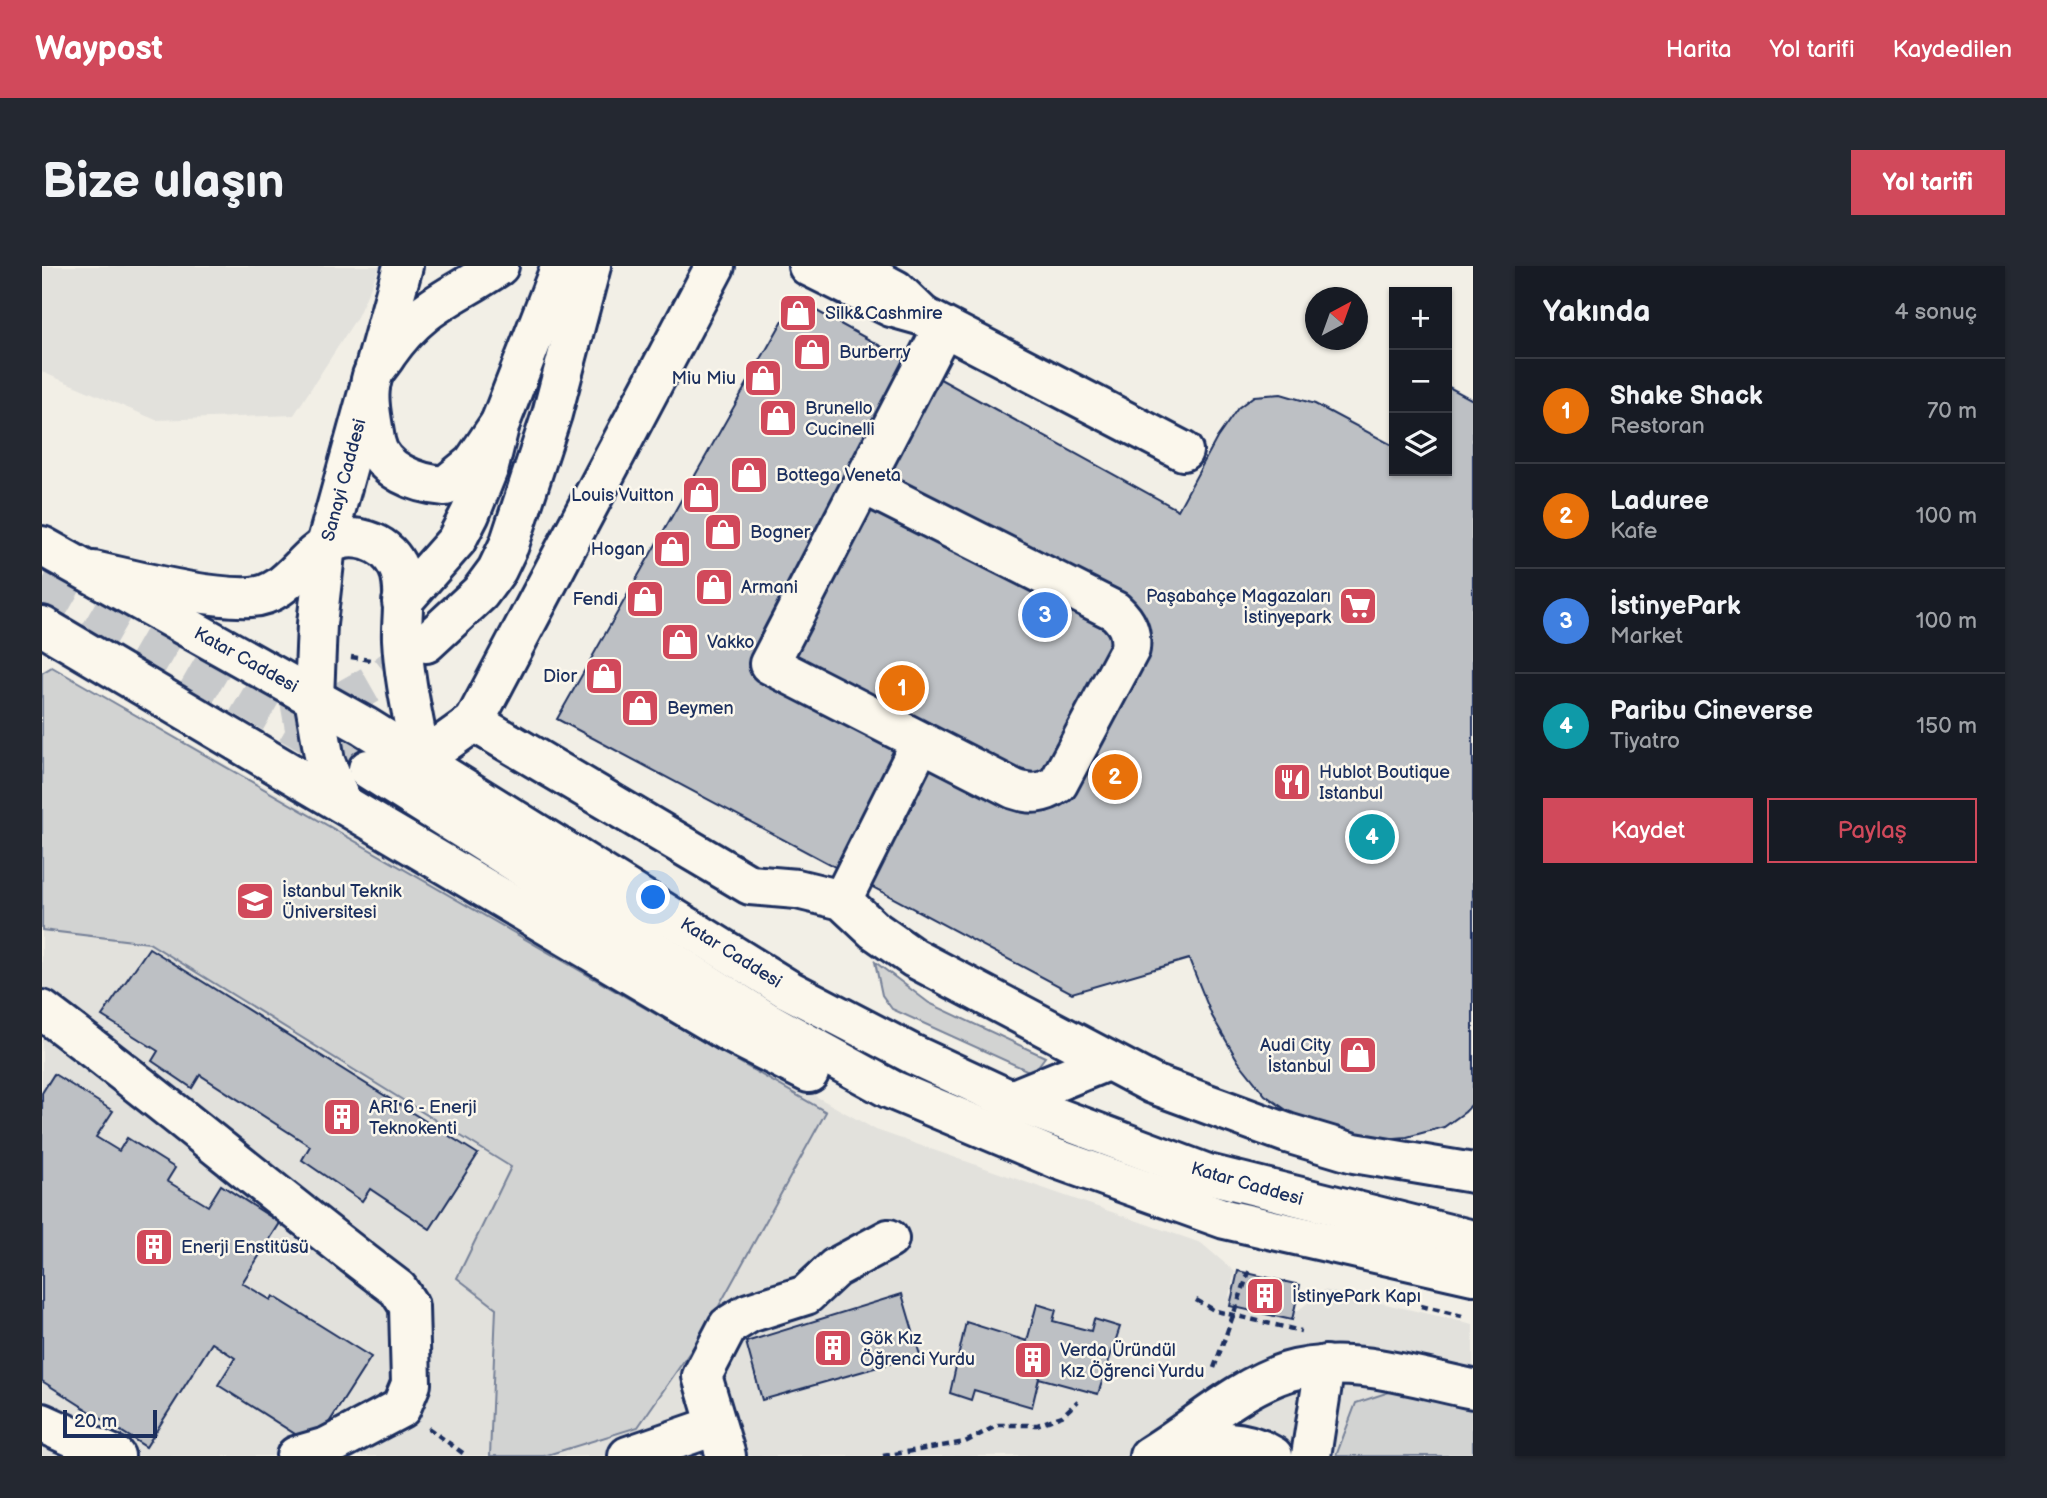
<!DOCTYPE html>
<html lang="tr">
<head>
<meta charset="utf-8">
<style>
  body { margin:0; font-family:"Balsamiq Sans",sans-serif; background:#242831; color:#f1f3f6 }
  .controls { position:absolute; right:21px; top:21px; display:grid; overflow:hidden; border-radius:0px; box-shadow:0 2px 5px #0004 }
  .controls button { width:63px; height:63px; display:grid; place-items:center; padding:0; border:0; border-bottom:2px solid #363941; background:#171b24; color:#f1f3f6; font:35px sans-serif }
  .compass { position:absolute; left:1263px; top:21px; width:63px; height:63px; border-radius:50%; background:#171b24; box-shadow:0 2px 5px #0004; rotate:41deg }
  .scale { position:absolute; left:21px; bottom:18px; width:94px; box-sizing:border-box; padding-left:7px; border:4px solid #1b2f5e; border-top:0; font-size:19px; line-height:24px; white-space:nowrap; color:#1b2f5e; -webkit-text-stroke:5px #fbf7ec; paint-order:stroke }
  .you { position:absolute; left:612px; top:632px; width:24px; height:24px; margin:-18px; border:5px solid #fff; border-radius:50%; background:#1a73e8; box-shadow:0 0 0 10px #1a73e833 }
  .badge { display:grid; place-items:center; width:46px; height:46px; border-radius:50%; background:#d1495b; color:#fff; font-size:23px; font-weight:700 }
  .pin { position:absolute; translate:-50% -50%; border:4px solid #fff; box-shadow:0 2px 7px #0006 }
  .list { margin:0; padding:0; list-style:none }
  h2 { display:flex; justify-content:space-between; align-items:center; height:91px; margin:0; padding:0 28px; font-size:30px }
  h2 small { font-size:23px; font-weight:400; color:#9ea1a6 }
  .list li { display:grid; grid-template-columns:46px 1fr auto; gap:21px; align-items:center; box-sizing:border-box; height:105px; padding:0 28px; border-top:2px solid #363941 }
  .list b { display:block; font-size:26px; white-space:nowrap }
  .list p { margin:0; font-size:23px; white-space:nowrap; color:#9ea1a6 }
  .list em { font-size:23px; font-style:normal; color:#9ea1a6 }
  .actions { display:flex; gap:14px; padding:21px 28px }
  .actions a { flex:1; padding:16px 0; border:2px solid #d1495b; border-radius:0px; text-align:center; font-size:24px; color:#d1495b }
  .actions .main { background:#d1495b; color:#fff }
  .icon { flex:none; width:38px; height:38px; fill:none; stroke:currentColor; stroke-width:2; stroke-linecap:round; stroke-linejoin:round }
  .map { position:relative; flex:none; width:1431px; height:1190px; overflow:hidden; border-radius:0px }
  header { display:flex; align-items:center; gap:42px; box-sizing:border-box; height:98px; padding:0 35px; background:#d1495b; color:#fff }
  header strong { font-size:33px }
  nav { display:flex; gap:38px; margin-inline-start:auto; font-size:24px }
  .intro { display:flex; align-items:center; justify-content:space-between; box-sizing:border-box; height:168px; padding:0 42px }
  h1 { margin:0; font-size:49px }
  .button { padding:18px 32px; border-radius:0px; background:#d1495b; color:#fff; font-size:24px; font-weight:700 }
  main { display:flex; gap:42px; padding:0 42px }
  aside { flex:1; background:#171b24; border-radius:0px; box-shadow:0 2px 5px #0004 }
  .map>svg:first-child { display:block }
</style>
</head>
<body>
<header>
<strong>Waypost</strong>
<nav><a>Harita</a><a>Yol tarifi</a><a>Kaydedilen</a></nav>
</header>
<div class="intro"><h1>Bize ulaşın</h1><a class="button">Yol tarifi</a></div>
<main>
<div class="map">
<svg width="1431" height="1190" viewBox="0 0 1431 1190">
  <rect width="100%" height="100%" fill="#f2efe6"/>
  <filter id="ink" filterUnits="userSpaceOnUse"><feTurbulence type="fractalNoise" baseFrequency=".0143" numOctaves="2"/><feDisplacementMap in="SourceGraphic" scale="14" xChannelSelector="R" yChannelSelector="G"/><feConvolveMatrix kernelMatrix="1 2 1 2 8 2 1 2 1" color-interpolation-filters="sRGB"/></filter>
  <g filter="url(#ink)">
    <g fill="#e2e1dc">
      <path d="M0 0H338L315 51 252 149 114 154 0 106Z"/>
      <path d="M10 401 834 864 1159 977 1193 1006 1187 1030 1254 1046 1282 1024 1431 1058V1190H0V407Z"/>
    </g>
    <g fill="#d2d3d2" stroke="#768198" stroke-width="2">
      <path d="M10 401 784 846 666 1060 596 1161 502 1190H448L454 1042 415 1012 469 901 107 677 0 664V407Z"/>
      <path d="M833 696 887 737 1003 791 991 807 850 743 840 729Z"/>
      <path d="M1365 1120 1431 1139V1190H1294L1314 1137Z"/>
    </g>
    <g fill="#bdc0c4" stroke="#1b2f5e" stroke-width="2">
      <path d="M753 33 1136 244 1175 172 1196 142 1212 130 1239 128 1273 138 1352 180V205H1405V120L1431 134V837L1423 846 1402 861 1365 871 1329 874 1260 855 1223 829 1196 795 1170 750 1147 693 1030 727 515 453Z"/>
      <path d="M107 682 436 888 388 963 328 923 320 935 260 894 268 880 158 809 150 822 110 795 116 785 60 750Z"/>
      <path d="M12 808 71 845 54 871 77 885 85 872 133 902 125 915 166 940 179 919 238 957 200 1017 229 1034 231 1030 329 1091 272 1180 176 1119 193 1092 170 1077 104 1181 0 1115V827Z"/>
      <path d="M1196 1005 1258 1019 1250 1054 1188 1040Z"/>
      <path d="M860 1028 878 1089 720 1134 704 1076Z"/>
      <path d="M995 1038 1014 1044 1011 1055 1049 1065 1052 1053 1078 1061 1056 1128 997 1112 990 1141 932 1124 929 1134 908 1127 924 1056 985 1075Z"/>
    </g>
    <g fill="none" stroke-linecap="round" stroke-linejoin="round">
      <path stroke="#c7c9cb" stroke-width="38" stroke-dasharray="38 19" stroke-linecap="butt" d="M241 453 280 446 335 415 384 377"/>
      <path stroke="#c7c9cb" stroke-width="38" stroke-dasharray="38 19" stroke-linecap="butt" d="M0 315 326 503"/>
      <defs>
        <g id="minor">
          <path d="M457 0C410 32 380 38 345 88 341 95 333 103 330 110 324 130 330 154 333 174 338 205 376 218 403 220L431 197 458 157"/>
          <path d="M766 0 849 41 881 50 854 24 809 0"/>
          <path d="M881 50 1141 185"/>
          <path d="M821 218 1073 345C1085 356 1090 366 1088 383L1016 518C1001 528 989 529 972 523L727 398 901 62"/>
          <path d="M52 305C97 315 164 333 209 331 245 329 259 293 287 278 311 265 342 275 355 299 366 318 359 352 360 373 362 414 372 455 379 494L432 456 708 619 755 623 800 634 832 664 872 692 1111 818 1245 867 1312 887 1431 907"/>
          <path d="M360 336 414 275 428 248 447 201 458 157 519 0"/>
          <path d="M384 377 438 327 455 304 467 279 510 148 549 0"/>
          <path d="M272 432 275 358 284 279 361 0"/>
          <path d="M432 456 673 0"/>
          <path d="M800 634 879 476"/>
          <path d="M0 744C121 834 235 932 356 1023L367 1040 369 1118 359 1142 285 1181 254 1190"/>
          <path d="M969 834 1065 795"/>
          <path d="M0 1157 73 1190"/>
          <path d="M1128 1183C1167 1177 1195 1168 1231 1190"/>
          <path d="M586 1190 673 1160"/>
          <path d="M684 1190 660 1110 686 1060 707 1047 764 1029 793 1002 847 973"/>
          <path d="M1107 1190C1152 1163 1195 1122 1245 1106 1305 1088 1372 1111 1431 1123"/>
          <path d="M1269 1190 1283 1099"/>
        </g>
        <g id="major">
          <path d="M0 280 322 460 747 724 872 789 969 834 1166 908 1431 974"/>
          <path d="M0 360 686 766 767 807"/>
          <path d="M272 432 283 495 299 536"/>
          <path d="M326 503 726 756 848 823 1015 893 1183 953 1431 1009"/>
        </g>
      </defs>
      <use href="#minor" stroke="#1b2f5e" stroke-width="44"/>
      <use href="#major" stroke="#1b2f5e" stroke-width="44"/>
      <g stroke="#1b2f5e" stroke-width="4.5" stroke-dasharray="7 5" stroke-linecap="butt">
        <path d="M309 391 328 394"/>
        <path d="M1154 1034 1174 1045 1259 1065"/>
        <path d="M1379 1040 1420 1050"/>
        <path d="M1172 1102 1208 1003"/>
        <path d="M386 1162 425 1190"/>
        <path d="M841 1190 923 1176 956 1159H995L1020 1150 1036 1135"/>
      </g>
      <use href="#minor" stroke="#fbf7ec" stroke-width="38"/>
      <use href="#major" stroke="#fbf7ec" stroke-width="38"/>
    </g>
  </g>
  <defs>
    <symbol id="shop-square" viewBox="-11 -11 22 22"><rect x="-9" y="-9" width="18" height="18" rx="4" fill="#d1495b" stroke="#fbf7ec"/><path d="M-5-2.5h2.3a2.7 3.5 0 0 1 5.4 0H5L5.5 6h-11ZM-1.5-2.5h3a1.5 2.3 0 0 0-3 0Z" fill="#fff"/></symbol>
    <symbol id="supermarket-square" viewBox="-11 -11 22 22"><rect x="-9" y="-9" width="18" height="18" rx="4" fill="#d1495b" stroke="#fbf7ec"/><path d="M-6-5.5h2.5l.6 2H6L4.5 2H-2.5L-4.4-4H-6ZM-1.5 3.2a1.3 1.3 0 1 0 .1 0ZM3 3.2a1.3 1.3 0 1 0 .1 0Z" fill="#fff"/></symbol>
    <symbol id="restaurant-square" viewBox="-11 -11 22 22"><rect x="-9" y="-9" width="18" height="18" rx="4" fill="#d1495b" stroke="#fbf7ec"/><path d="M-5-6h1v4h1v-4h1v4h1v-4h1v5L-1.5 .5V6h-2V.5L-5-1ZM5-6V6H3V1.5H1.5Q1.5-4 5-6Z" fill="#fff"/></symbol>
    <symbol id="university-square" viewBox="-11 -11 22 22"><rect x="-9" y="-9" width="18" height="18" rx="4" fill="#d1495b" stroke="#fbf7ec"/><path d="M0-5L7-2L0 1L-7-2ZM-4 1L0 2.5L4 1V4Q0 6-4 4Z" fill="#fff"/></symbol>
    <symbol id="building-square" viewBox="-11 -11 22 22"><rect x="-9" y="-9" width="18" height="18" rx="4" fill="#d1495b" stroke="#fbf7ec"/><path d="M-4-6H4V6H1V3H-1V6H-4ZM-2.5-4.3h1.7v1.8h-1.7ZM.8-4.3h1.7v1.8H.8ZM-2.5-1h1.7V.8h-1.7ZM.8-1h1.7V.8H.8Z" fill="#fff"/></symbol>
  </defs>
  <g fill-rule="evenodd">
    <use href="#shop-square" x="734" y="25" width="44" height="44"/>
    <use href="#shop-square" x="748" y="64" width="44" height="44"/>
    <use href="#shop-square" x="699" y="90" width="44" height="44"/>
    <use href="#shop-square" x="714" y="130" width="44" height="44"/>
    <use href="#shop-square" x="685" y="187" width="44" height="44"/>
    <use href="#shop-square" x="637" y="207" width="44" height="44"/>
    <use href="#shop-square" x="659" y="244" width="44" height="44"/>
    <use href="#shop-square" x="608" y="261" width="44" height="44"/>
    <use href="#shop-square" x="650" y="299" width="44" height="44"/>
    <use href="#shop-square" x="581" y="311" width="44" height="44"/>
    <use href="#supermarket-square" x="1294" y="318" width="44" height="44"/>
    <use href="#shop-square" x="616" y="354" width="44" height="44"/>
    <use href="#shop-square" x="540" y="388" width="44" height="44"/>
    <use href="#shop-square" x="576" y="420" width="44" height="44"/>
    <use href="#restaurant-square" x="1228" y="494" width="44" height="44"/>
    <use href="#university-square" x="191" y="613" width="44" height="44"/>
    <use href="#shop-square" x="1294" y="767" width="44" height="44"/>
    <use href="#building-square" x="278" y="829" width="44" height="44"/>
    <use href="#building-square" x="90" y="959" width="44" height="44"/>
    <use href="#building-square" x="1201" y="1008" width="44" height="44"/>
    <use href="#building-square" x="769" y="1060" width="44" height="44"/>
    <use href="#building-square" x="969" y="1072" width="44" height="44"/>
  </g>
  <g text-anchor="middle" dominant-baseline="central" stroke-width="5" stroke-linejoin="round" paint-order="stroke">
    <g font-size="18" fill="#1b2f5e" stroke="#fbf7ec" text-anchor="start">
      <text x="783" y="47">Silk&amp;Cashmire</text>
      <text x="797" y="86">Burberry</text>
      <text x="694" y="112" text-anchor="end">Miu Miu</text>
      <text x="763" y="142">Brunello<tspan x="763" dy="21">Cucinelli</tspan></text>
      <text x="734" y="209">Bottega Veneta</text>
      <text x="632" y="229" text-anchor="end">Louis Vuitton</text>
      <text x="708" y="266">Bogner</text>
      <text x="603" y="283" text-anchor="end">Hogan</text>
      <text x="699" y="321">Armani</text>
      <text x="1289" y="330" text-anchor="end">Paşabahçe Magazaları<tspan x="1289" dy="21">İstinyepark</tspan></text>
      <text x="576" y="333" text-anchor="end">Fendi</text>
      <text x="665" y="376">Vakko</text>
      <text x="535" y="410" text-anchor="end">Dior</text>
      <text x="625" y="442">Beymen</text>
      <text x="1277" y="506">Hublot Boutique<tspan x="1277" dy="21">Istanbul</tspan></text>
      <text x="240" y="625">İstanbul Teknik<tspan x="240" dy="21">Üniversitesi</tspan></text>
      <text x="1289" y="779" text-anchor="end">Audi City<tspan x="1289" dy="21">İstanbul</tspan></text>
      <text x="327" y="841">ARI 6 - Enerji<tspan x="327" dy="21">Teknokenti</tspan></text>
      <text x="139" y="981">Enerji Enstitüsü</text>
      <text x="1250" y="1030">İstinyePark Kapı</text>
      <text x="818" y="1072">Gök Kız<tspan x="818" dy="21">Öğrenci Yurdu</tspan></text>
      <text x="1018" y="1084">Verda Üründül<tspan x="1018" dy="21">Kız Öğrenci Yurdu</tspan></text>
    </g>
    <g font-size="18" fill="#1b2f5e" stroke="#fbf7ec">
      <text transform="translate(302 214) rotate(-75)">Sanayi Caddesi</text>
      <text transform="translate(204 394) rotate(29)">Katar Caddesi</text>
      <text transform="translate(689 687) rotate(32)">Katar Caddesi</text>
      <text transform="translate(1205 918) rotate(16)">Katar Caddesi</text>
    </g>
  </g>
</svg>
<div class="controls">
<button>+</button>
<button>−</button>
<button><svg class="icon" aria-label="layers" viewBox="0 0 24 24"><path d="M12 4l9 5-9 5-9-5zM3 14l9 5 9-5"/></svg></button>
</div>
<svg class="compass" viewBox="-18 -18 36 36"><path d="M0-13l5 13h-10z" fill="#e53935"/><path d="M0 13l5-13h-10z" fill="#9ea1a6"/></svg>
<div class="scale">20 m</div>
<div class="you"></div>
<div class="pin badge" style="left:860px;top:422px;background:#e8710a">1</div>
<div class="pin badge" style="left:1073px;top:511px;background:#e8710a">2</div>
<div class="pin badge" style="left:1003px;top:349px;background:#3f7fe0">3</div>
<div class="pin badge" style="left:1330px;top:571px;background:#0f9aa8">4</div>
</div>
<aside>
<h2>Yakında<small>4 sonuç</small></h2>
<ul class="list">
<li><span class="badge" style="background:#e8710a">1</span><div><b>Shake Shack</b><p>Restoran</p></div><em>70 m</em></li>
<li><span class="badge" style="background:#e8710a">2</span><div><b>Laduree</b><p>Kafe</p></div><em>100 m</em></li>
<li><span class="badge" style="background:#3f7fe0">3</span><div><b>İstinyePark</b><p>Market</p></div><em>100 m</em></li>
<li><span class="badge" style="background:#0f9aa8">4</span><div><b>Paribu Cineverse</b><p>Tiyatro</p></div><em>150 m</em></li>
</ul>
<div class="actions"><a class="main">Kaydet</a><a>Paylaş</a></div>
</aside>
</main>
</body>
</html>
